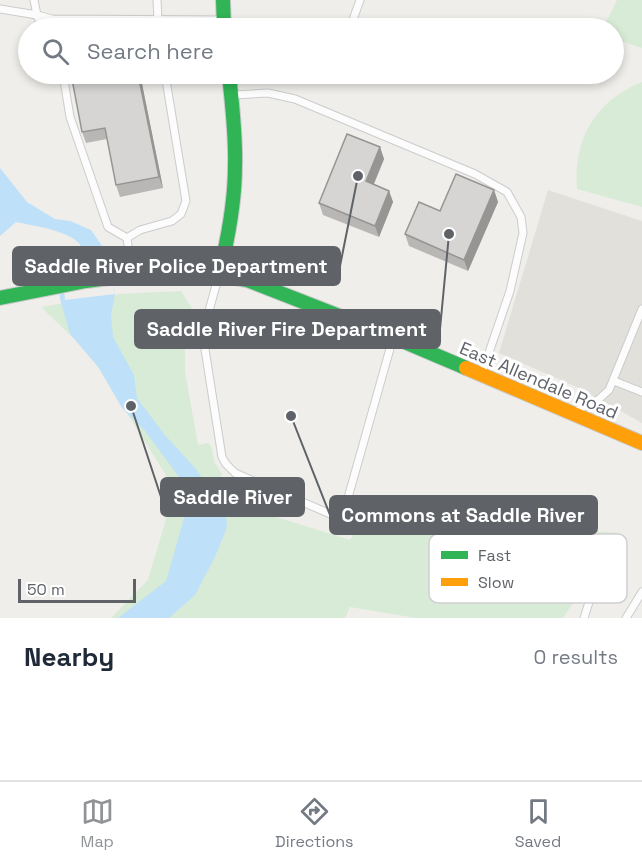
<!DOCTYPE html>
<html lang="en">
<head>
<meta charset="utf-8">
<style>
  body { margin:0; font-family:"Space Grotesk",sans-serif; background:#f6f6f7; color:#1f2937 }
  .scale { position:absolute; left:18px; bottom:15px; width:118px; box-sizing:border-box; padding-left:6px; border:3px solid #5f6368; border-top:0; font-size:16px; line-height:21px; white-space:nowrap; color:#5f6368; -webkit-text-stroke:4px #fff; paint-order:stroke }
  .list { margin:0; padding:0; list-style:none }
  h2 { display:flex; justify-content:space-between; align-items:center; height:78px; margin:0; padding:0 24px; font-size:26px }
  h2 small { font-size:20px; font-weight:400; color:#747a83 }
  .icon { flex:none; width:33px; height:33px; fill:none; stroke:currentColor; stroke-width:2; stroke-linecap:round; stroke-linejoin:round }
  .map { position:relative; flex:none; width:642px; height:618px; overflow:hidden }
  .search { position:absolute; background:#fff; box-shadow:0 3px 9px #0003; left:18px; right:18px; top:18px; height:66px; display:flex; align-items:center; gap:15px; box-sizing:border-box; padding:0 21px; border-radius:33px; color:#747a83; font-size:22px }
  .sheet { height:162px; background:#fff }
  nav { display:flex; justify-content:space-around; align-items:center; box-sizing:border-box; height:84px; border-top:2px solid #e0e1e3; background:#fff; font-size:16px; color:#747a83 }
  nav a { display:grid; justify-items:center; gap:3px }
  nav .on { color:#919496 }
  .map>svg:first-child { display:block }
</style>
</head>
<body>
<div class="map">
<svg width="642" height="618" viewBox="0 0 642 618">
  <rect width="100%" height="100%" fill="#efeeea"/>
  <path fill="#e2e0da" d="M548 190 642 221V423L579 388 499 353Z"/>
  <g fill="#d8ebd6">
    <path d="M617 0H642V48L614 39V28H603Z"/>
    <path d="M642 82V207L577 189C573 139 595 101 642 82Z"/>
    <path d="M181 291 194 312 185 321V372L198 445 208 443 211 446 215 463 222 474 216 489 238 505 350 540 366 515 619 533 563 618H416L350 607 345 618H111L148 580 166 519 171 483 89 353 41 307 119 294Z"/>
  </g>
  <path fill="#bfe0f9" d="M0 168 27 202 55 219 70 221 91 230 107 253 112 264 115 294 111 315 113 337 134 375 137 398 164 434 196 469 224 511 227 522 226 530 214 559 195 595 169 618H118L166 581 187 508 179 477 145 431 122 408 99 368 70 334 60 299 59 283 63 263 70 258H80L82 252 80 244C67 230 34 226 16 222L0 236Z"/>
  <path fill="#efeeea" d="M112 264 115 294 65 300 62 271Z"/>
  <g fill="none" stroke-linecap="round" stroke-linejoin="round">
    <defs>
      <g id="lane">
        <path d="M34 0 37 15 52 19 221 20"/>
        <path d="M157 0 158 20"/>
        <path d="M0 9 37 15 42 28"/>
        <path d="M350 28 360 0"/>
        <path d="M63 74 70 117 108 227 127 238"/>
        <path d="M234 95 268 93 295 99 475 174 507 192 521 217 523 233 510 291 482 373"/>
        <path d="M127 238 140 230 172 221 181 214 186 201 165 74"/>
        <path d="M127 238 132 274"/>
        <path d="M218 278 210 307 204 343 222 457 226 464 235 473 342 519 393 338"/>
        <path d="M614 381 642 392"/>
        <path d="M576 411 599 399 609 390 642 309"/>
        <path d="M584 618 600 567"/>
        <path d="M626 618 642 592"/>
      </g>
      <g id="fast">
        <path d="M223 0 224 28"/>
        <path d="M219 275C228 239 235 203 235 166 236 135 232 105 229 74"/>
        <path d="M0 298 86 281 132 275H219L247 280 393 337 466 368"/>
      </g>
      <path id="slow" d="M466 368 642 443"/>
    </defs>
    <use href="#lane" stroke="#cbcccc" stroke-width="9"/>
    <use href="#fast" stroke="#cacacb" stroke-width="16"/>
    <use href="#slow" stroke="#cacacb" stroke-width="16"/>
    <use href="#lane" stroke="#fdfcfc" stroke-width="7"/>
    <use href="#fast" stroke="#30b455" stroke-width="14"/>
    <use href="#slow" stroke="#ff9f0a" stroke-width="14"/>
  </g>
  <g fill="#b8b7b5">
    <path d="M140 74 163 188 120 197 116 185 107 139 86 143 82 132Z"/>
    <path d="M380 147 384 159 374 184 389 191 393 202 379 237 323 215 319 203Z"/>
    <path d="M494 190 498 202 468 271 409 246 405 234 440 211Z"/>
  </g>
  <g fill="#969594">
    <path d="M138 74H140L163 188 159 177Z"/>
    <path d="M380 147 384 159 370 193 366 181Z"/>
    <path d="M494 190 498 202 468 271 464 260Z"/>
    <path d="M389 191 393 202 379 237 375 226Z"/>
  </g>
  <g fill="#d6d5d3" stroke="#969594" stroke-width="1.5">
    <path d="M71 74H138L159 177 116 185 105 128 82 132Z"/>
    <path d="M347 134 380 147 366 181 389 191 375 226 319 203Z"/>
    <path d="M456 174 494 190 464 260 405 234 419 202 440 211Z"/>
  </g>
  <g text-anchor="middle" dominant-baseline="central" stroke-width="6" stroke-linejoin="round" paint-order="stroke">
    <g font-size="18" fill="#5f6368" stroke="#fff">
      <text transform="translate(539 380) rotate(23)">East Allendale Road</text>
    </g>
  </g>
  <rect x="429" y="534" width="198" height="69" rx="9" fill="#fff" stroke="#cfd0d2" stroke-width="1.5"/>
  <rect x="441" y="551" width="27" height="8" fill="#30b455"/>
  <rect x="441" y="578" width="27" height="8" fill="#ff9f0a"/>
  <g font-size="16" fill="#5f6368">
    <text x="478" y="561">Fast</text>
    <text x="478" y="588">Slow</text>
  </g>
  <path fill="none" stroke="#5f6368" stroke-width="2" d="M358 176L340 266M449 234L440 329M131 406L161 497M291 416L330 515"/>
  <g fill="#5f6368" stroke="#fff" stroke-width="2">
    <circle cx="358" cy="176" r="6"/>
    <circle cx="449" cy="234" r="6"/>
    <circle cx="131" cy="406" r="6"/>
    <circle cx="291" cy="416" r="6"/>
  </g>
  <g fill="#5f6368" stroke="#5f6368" stroke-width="2">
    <rect x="13" y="247" width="327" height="38" rx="6"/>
    <rect x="135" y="310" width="305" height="38" rx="6"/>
    <rect x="161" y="478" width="143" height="38" rx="6"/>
    <rect x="330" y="496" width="267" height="38" rx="6"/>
  </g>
  <g font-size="20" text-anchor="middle" font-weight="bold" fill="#fff">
    <text x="176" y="273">Saddle River Police Department</text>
    <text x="287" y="336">Saddle River Fire Department</text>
    <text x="233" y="504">Saddle River</text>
    <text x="463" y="522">Commons at Saddle River</text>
  </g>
</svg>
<div class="scale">50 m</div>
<div class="search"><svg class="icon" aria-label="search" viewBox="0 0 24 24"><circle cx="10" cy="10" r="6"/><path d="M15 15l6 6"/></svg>Search here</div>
</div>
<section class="sheet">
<h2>Nearby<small>0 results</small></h2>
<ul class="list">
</ul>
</section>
<nav>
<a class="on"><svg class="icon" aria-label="map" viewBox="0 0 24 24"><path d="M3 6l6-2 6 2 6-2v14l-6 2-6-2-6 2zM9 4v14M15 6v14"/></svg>Map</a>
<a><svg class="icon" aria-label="directions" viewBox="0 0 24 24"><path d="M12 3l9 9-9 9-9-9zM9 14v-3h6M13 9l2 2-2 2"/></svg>Directions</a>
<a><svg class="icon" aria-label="saved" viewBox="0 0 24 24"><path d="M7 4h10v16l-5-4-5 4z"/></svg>Saved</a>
</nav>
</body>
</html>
